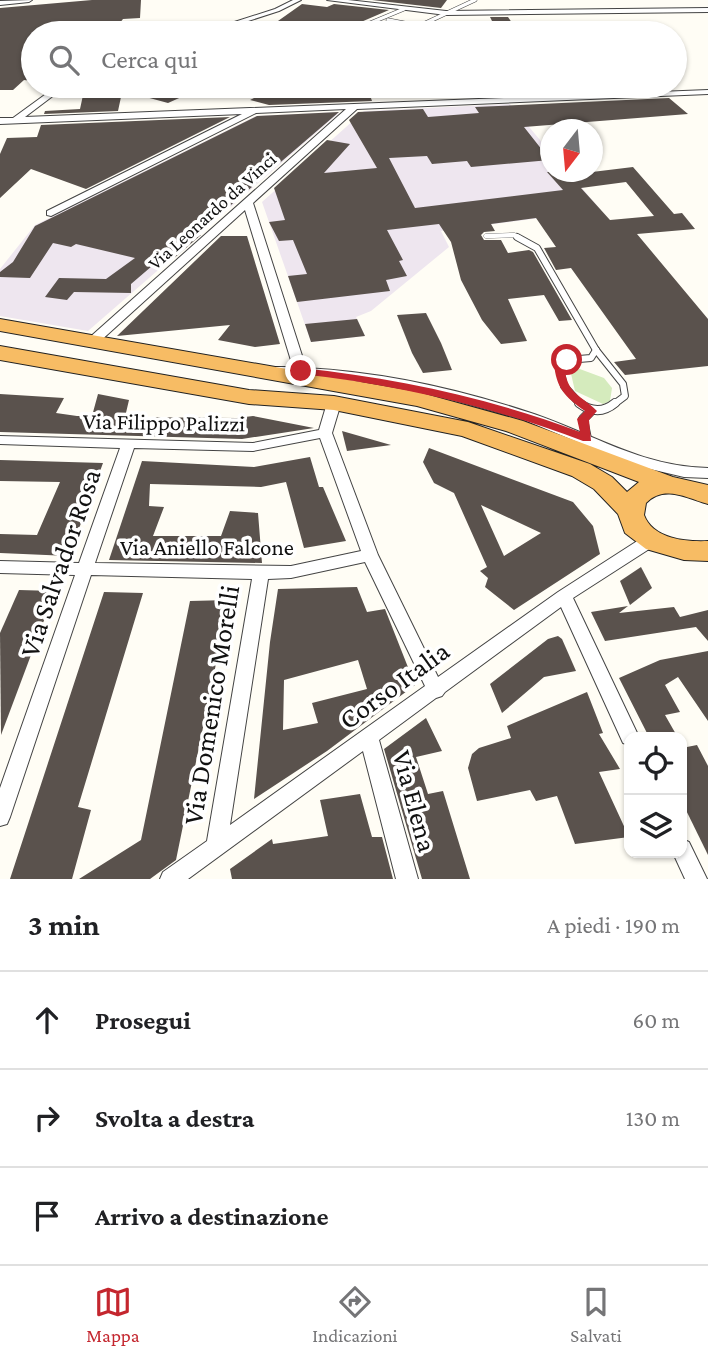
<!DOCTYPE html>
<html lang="it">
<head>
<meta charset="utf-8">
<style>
  body { margin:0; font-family:"Crimson Pro",serif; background:#f6f6f6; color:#202124 }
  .controls { position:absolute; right:21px; bottom:21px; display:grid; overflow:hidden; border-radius:14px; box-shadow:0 2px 5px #0004 }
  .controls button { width:63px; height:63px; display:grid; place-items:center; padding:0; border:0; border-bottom:2px solid #e0e0e0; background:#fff; color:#202124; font:35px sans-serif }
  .compass { position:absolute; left:540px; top:119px; width:63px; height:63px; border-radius:50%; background:#fff; box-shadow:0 2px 5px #0004; rotate:196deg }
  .stop { position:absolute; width:21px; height:21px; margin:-16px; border:5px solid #c4262e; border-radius:50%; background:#fff }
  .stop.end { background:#c4262e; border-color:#fff; box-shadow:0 2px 7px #0008 }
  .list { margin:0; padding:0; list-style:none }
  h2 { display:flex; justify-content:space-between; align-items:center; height:91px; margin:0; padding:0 28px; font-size:30px }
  h2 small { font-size:23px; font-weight:400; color:#757577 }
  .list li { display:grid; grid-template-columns:46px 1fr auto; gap:21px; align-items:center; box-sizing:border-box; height:98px; padding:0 28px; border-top:2px solid #e0e0e0 }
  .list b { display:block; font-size:26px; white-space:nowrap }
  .list em { font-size:23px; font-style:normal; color:#757577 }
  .icon { flex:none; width:38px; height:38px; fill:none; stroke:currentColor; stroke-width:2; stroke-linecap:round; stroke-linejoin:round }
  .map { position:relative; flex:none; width:708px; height:879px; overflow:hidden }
  .search { position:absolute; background:#fff; box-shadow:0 2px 5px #0004; left:21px; right:21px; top:21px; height:77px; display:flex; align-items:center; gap:18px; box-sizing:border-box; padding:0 24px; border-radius:38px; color:#757577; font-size:26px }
  .sheet { height:385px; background:#fff }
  nav { display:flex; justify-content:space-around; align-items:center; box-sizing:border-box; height:98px; border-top:2px solid #e0e0e0; background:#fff; font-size:19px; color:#757577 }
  nav a { display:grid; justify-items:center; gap:4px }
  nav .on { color:#c4262e }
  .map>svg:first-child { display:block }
</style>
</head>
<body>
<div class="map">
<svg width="708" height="879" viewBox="0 0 708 879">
  <rect width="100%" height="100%" fill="#fffdf5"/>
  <g fill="#eee6ef">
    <path d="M510 104 550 152V172H568L601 210 441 231 449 247 371 311 356 317 365 336 311 342 262 202 364 111Z"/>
    <path d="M335 112 339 113 88 331 0 316V269L35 225 256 116Z"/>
  </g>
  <path fill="#d5ebbd" d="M569 365 604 378 612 388 610 401 603 404 575 391Z"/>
  <g fill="#5a524d" fill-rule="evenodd">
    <path d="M92 0H141L140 18 123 19 112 33H33V81L24 80 13 90H0V8Z"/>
    <path d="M372 0H447L441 8Z"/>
    <path d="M302 4 327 7 334 4 389 10 361 22 359 26 362 30 384 22 418 30 427 27 423 33H261Z"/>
    <path d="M490 17H508L519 33H498Z"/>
    <path d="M85 86H206L168 103 131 93 121 97 118 111 44 114 45 111 80 109Z"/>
    <path d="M230 86H367L372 101 269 105 250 100 256 97 229 90Z"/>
    <path d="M508 89 513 95 469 97 465 90Z"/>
    <path d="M669 98 688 114 524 127 550 160 471 167 467 161 432 164 427 156 389 158 415 208 563 190 547 172H592L633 167 674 214 682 213 695 229 637 234 708 319V366L625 375 614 362 636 359 571 268 556 270 544 248 556 247 536 218 491 224 495 231 484 232 481 235 484 240H501L508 253 529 250 533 252 572 320 559 321 544 295 508 299 527 341 501 344 482 320 461 280 451 242 439 224 387 230 403 260 399 261 407 276 386 280 390 291 297 302 288 276 307 274 293 240 279 241 269 222 285 220 274 188 327 140 350 144 324 173 377 168 349 120 358 112 423 109 428 117 479 113 475 107ZM626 182 654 216 610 220 581 188Z"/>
    <path d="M339 112 196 235H201L172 260 161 259 152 266 131 284V293L74 292 67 300 45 297 59 278 106 279 135 258 76 244 71 247 53 243 30 278 0 277V272L13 262 35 226 257 116Z"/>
    <path d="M230 117 86 189 31 169 0 198V154L7 138 37 137 41 125Z"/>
    <path d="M221 236H247L280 344 255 347 218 340 230 325 117 336Z"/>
    <path d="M426 313 441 343 452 370 423 373 412 353 397 315Z"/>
    <path d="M357 319 365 336 311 342 305 324Z"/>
    <path d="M0 394 64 398 56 413 77 416H92L98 394 129 400 125 417 237 418 253 416 314 428 242 439 0 432Z"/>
    <path d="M342 431 391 445 347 451Z"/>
    <path d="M429 448 573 502 593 526 600 554 514 610 485 587 488 578 480 571 487 567 454 493 434 483 423 462ZM481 505 541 533 504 556Z"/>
    <path d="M310 457 319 487H323L346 541 304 548 286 482 261 487 150 484 149 506 164 507 153 536H221L230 511 258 513 262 563 109 560 142 461 254 467Z"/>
    <path d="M0 460 103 463 69 556 0 553V534L37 535 60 482 0 481Z"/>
    <path d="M641 567 652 588 630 605 620 581Z"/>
    <path d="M357 587 367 612 385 609 415 685 327 751 254 799 270 642 278 589ZM358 660 367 689 312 703 318 723 283 730 284 680Z"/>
    <path d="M19 590 55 591 1 735 0 633Z"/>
    <path d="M104 592 143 593 78 807 91 810 72 879H10Z"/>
    <path d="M229 600 176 860 150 879H79L141 840 190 601Z"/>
    <path d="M628 606 619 613 674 607 680 617 708 610V641L696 627 605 641 591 612Z"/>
    <path d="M558 636 562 639 576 671 544 677 502 713 490 684 548 639Z"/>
    <path d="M708 651V721L678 677 665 685 680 712 665 715 677 736 649 737 619 678 660 660Z"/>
    <path d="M587 692 603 733 599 734 620 769 599 772 629 837 575 844 557 796 536 801 530 790 477 801 468 768 472 754 479 748 511 738 507 726Z"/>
    <path d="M426 718 442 751 416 757 428 794 443 791 470 879H422L384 749Z"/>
    <path d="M697 745 708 766V855L682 802V748Z"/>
    <path d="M360 794 372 837H382L393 879H232L230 869 272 839 273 844 328 836 320 800Z"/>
  </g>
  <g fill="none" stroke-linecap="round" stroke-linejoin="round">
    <defs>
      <g id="service-far3">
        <path d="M388 20 419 26 475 0"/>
        <path d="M363 26 404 9"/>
      </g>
      <path id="service-far2" d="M486 236 514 235 520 238"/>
      <g id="service-far1">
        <path d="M517 237 537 248 596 350"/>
        <path d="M596 350 623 384 625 396 613 405"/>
        <path d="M581 405 564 386 559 364 567 360 591 358 596 350"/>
      </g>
      <g id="service">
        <path d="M579 403C591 412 603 413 615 403"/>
        <path d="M587 439 583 419 591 411"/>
      </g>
      <g id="minor">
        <path d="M32 0 29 2 0 5V1Z"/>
        <path d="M293 0H301L279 11 211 33H200L275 9Z"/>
        <path d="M327 0H348L446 11 708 8V12L446 15Z"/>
        <path d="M57 86H66L25 117 708 90V94L357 109 253 203 306 368C382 372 459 389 531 413 594 434 639 466 708 468V478L684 477 633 465 522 419 437 395 374 383 276 373 275 370 276 367H293L245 210 97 344H89L87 341 89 338 346 109 256 113 51 216 47 215V211L242 114 0 124V118H13Z"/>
        <path d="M334 399 341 403 332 433 378 555 438 677 558 592 645 536H657L659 540 657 544 573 598 639 737H629V745L623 743 561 607 445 692 442 696 436 698 379 740 418 879H396L363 751 188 879H160L163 872 207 841 252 579 91 575 10 817 7 824 0 826V788L75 575 0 573V561L79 563 120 448 0 444V436L253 443 319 430 327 403ZM320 438 361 551 291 566 95 563 134 448 253 451ZM365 562 425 686 230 825 268 579 291 578Z"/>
        <path d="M682 839 689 842 707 879H685L673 853H682Z"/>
      </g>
      <path id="trunk" d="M0 319 418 392 523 421 673 477 708 485V504C687 498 664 484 646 503L644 515C653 539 686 542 708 541V561L684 560 646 549 625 533 618 514 594 489 572 476 462 436 334 410 249 404 0 360V346L249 390 334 396 468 422 590 464 612 477 627 492 639 482 506 431 417 406 0 331Z"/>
    </defs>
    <use href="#service-far3" stroke="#444" stroke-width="4.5"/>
    <use href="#service-far2" stroke="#444" stroke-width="5"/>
    <use href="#service-far1" stroke="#444" stroke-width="8"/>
    <use href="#service" stroke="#444" stroke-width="10"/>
    <use href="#minor" stroke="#444" stroke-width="2"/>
    <use href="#trunk" stroke="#222" stroke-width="2"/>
    <use href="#service-far3" stroke="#fff" stroke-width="3.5"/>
    <use href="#service-far2" stroke="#fff" stroke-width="4.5"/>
    <use href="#service-far1" stroke="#fff" stroke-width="6"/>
    <use href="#service" stroke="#fff" stroke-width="8"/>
    <use href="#minor" fill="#fff" fill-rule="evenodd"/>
    <use href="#trunk" fill="#f7bc64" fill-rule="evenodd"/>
  </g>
  <path fill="#c4262e" d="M563 358 572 360 564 365C567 395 579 393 597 411L589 420 591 441H583C491 406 398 385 301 374L295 371 301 368C396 378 490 398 580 432L577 419 585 411C565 397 556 388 554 363Z"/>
  <g text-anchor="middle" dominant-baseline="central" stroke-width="7" stroke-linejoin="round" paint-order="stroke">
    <g font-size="19" fill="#111" stroke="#fff">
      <text transform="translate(212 211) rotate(-42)">Via Leonardo da Vinci</text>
    </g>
    <g font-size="23" fill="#111" stroke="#fff">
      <text transform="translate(164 422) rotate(1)">Via Filippo Palizzi</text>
      <text x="207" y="547">Via Aniello Falcone</text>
    </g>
    <g font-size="28" fill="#111" stroke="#fff">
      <text transform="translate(60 563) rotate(-71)">Via Salvador Rosa</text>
      <text transform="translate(394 685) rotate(-36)">Corso Italia</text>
      <text transform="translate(211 705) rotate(-81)">Via Domenico Morelli</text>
      <text transform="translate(415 801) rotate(75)">Via Elena</text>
    </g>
  </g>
</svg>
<div class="controls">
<button><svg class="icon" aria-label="locate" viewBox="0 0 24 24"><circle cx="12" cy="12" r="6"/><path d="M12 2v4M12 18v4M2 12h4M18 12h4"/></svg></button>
<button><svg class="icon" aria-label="layers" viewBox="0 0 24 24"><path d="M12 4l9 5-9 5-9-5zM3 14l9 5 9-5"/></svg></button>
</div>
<svg class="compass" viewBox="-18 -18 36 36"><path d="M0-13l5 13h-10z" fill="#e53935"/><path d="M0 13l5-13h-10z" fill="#757577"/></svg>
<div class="stop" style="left:567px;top:360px"></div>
<div class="stop end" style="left:301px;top:371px"></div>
<div class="search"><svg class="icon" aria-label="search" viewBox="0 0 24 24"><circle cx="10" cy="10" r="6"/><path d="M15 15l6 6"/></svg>Cerca qui</div>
</div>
<section class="sheet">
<h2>3 min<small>A piedi · 190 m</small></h2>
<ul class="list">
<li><svg class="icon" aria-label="ahead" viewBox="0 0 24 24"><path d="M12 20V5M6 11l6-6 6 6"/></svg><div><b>Prosegui</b></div><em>60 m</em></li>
<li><svg class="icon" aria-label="right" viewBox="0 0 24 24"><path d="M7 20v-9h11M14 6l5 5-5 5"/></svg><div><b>Svolta a destra</b></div><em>130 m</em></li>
<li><svg class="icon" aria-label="arrive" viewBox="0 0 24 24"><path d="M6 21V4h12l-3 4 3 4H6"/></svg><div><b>Arrivo a destinazione</b></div></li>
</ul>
</section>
<nav>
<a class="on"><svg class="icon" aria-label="map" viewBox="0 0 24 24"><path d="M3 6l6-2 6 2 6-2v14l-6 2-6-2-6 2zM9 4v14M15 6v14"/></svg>Mappa</a>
<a><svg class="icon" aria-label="directions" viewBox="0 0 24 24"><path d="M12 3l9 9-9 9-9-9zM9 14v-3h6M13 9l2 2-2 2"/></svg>Indicazioni</a>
<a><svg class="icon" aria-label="saved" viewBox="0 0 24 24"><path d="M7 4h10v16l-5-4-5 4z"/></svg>Salvati</a>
</nav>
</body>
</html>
